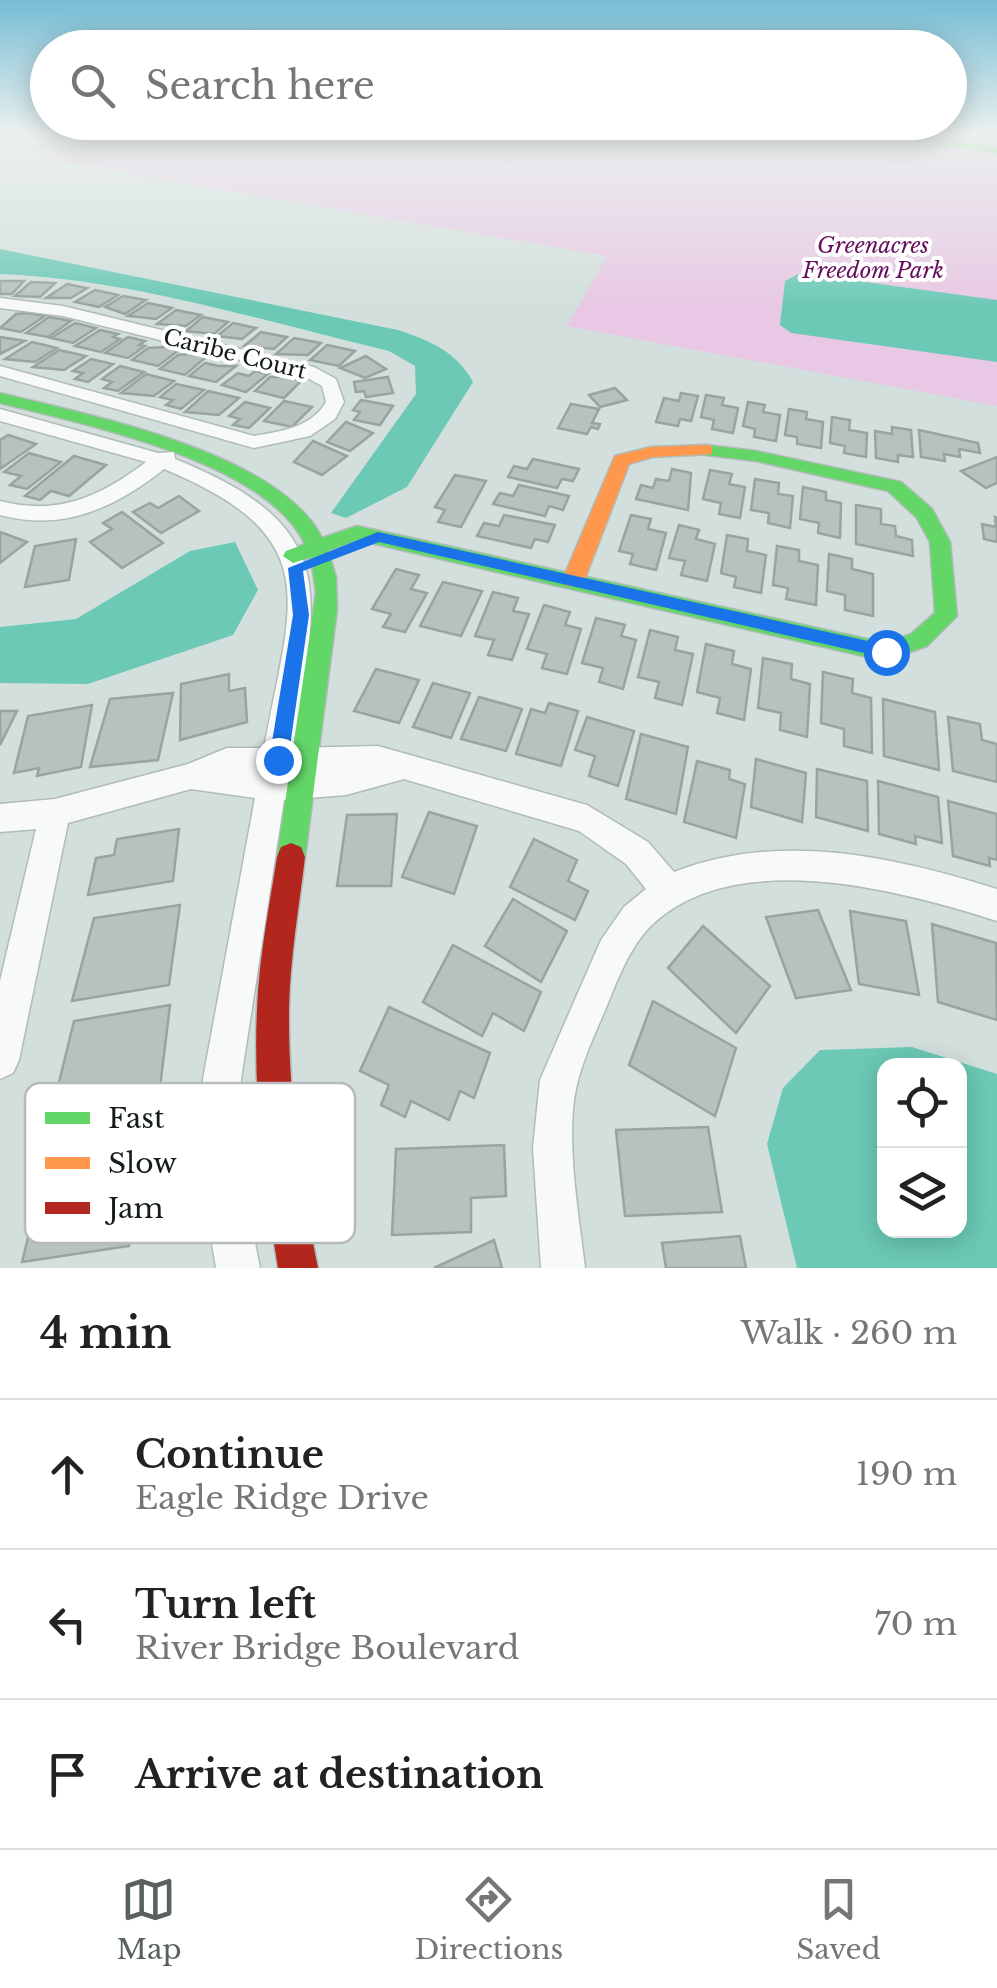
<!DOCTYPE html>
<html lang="en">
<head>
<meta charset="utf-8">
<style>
  body { margin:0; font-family:"Libre Baskerville",serif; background:#f6f6f6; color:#222 }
  .controls { position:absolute; right:30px; bottom:30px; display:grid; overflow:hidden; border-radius:20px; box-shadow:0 5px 25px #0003 }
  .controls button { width:90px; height:90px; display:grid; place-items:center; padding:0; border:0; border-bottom:2px solid #e0e0e0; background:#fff; color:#222; font:50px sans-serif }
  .stop { position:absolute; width:30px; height:30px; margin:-22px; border:8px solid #1a73e8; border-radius:50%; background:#fff }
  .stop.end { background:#1a73e8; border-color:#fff; box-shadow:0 2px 10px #0008 }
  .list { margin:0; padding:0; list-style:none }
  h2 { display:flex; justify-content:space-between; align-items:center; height:130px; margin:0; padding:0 40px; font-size:42px }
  h2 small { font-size:32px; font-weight:400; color:#767676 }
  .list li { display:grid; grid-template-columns:65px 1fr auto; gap:30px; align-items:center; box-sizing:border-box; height:150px; padding:0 40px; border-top:2px solid #e0e0e0 }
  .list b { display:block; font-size:38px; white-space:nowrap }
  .list p { margin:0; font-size:32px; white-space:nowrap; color:#767676 }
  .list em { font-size:32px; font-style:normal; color:#767676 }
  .icon { flex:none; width:55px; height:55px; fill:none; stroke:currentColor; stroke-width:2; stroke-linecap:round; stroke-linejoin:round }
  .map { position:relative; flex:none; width:997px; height:1268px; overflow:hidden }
  .search { position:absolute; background:#fff; box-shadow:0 5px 25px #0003; left:30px; right:30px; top:30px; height:110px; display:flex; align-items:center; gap:25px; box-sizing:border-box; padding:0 35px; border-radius:55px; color:#767676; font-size:38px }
  .sheet { height:580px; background:#fff }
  nav { display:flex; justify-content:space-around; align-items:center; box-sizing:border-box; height:140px; border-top:2px solid #e0e0e0; background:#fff; font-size:28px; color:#767676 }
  nav a { display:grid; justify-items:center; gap:5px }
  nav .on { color:#57615f }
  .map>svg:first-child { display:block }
</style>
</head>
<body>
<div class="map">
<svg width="997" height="1268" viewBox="0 0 997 1268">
  <rect width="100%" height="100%" fill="#d3dfdc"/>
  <path fill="#e8c8e4" d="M0 131H997V406L567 326 607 256 0 151Z"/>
  <g fill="#6bc9b5" fill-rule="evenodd">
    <path d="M0 249 398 330C429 340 457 352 473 382L407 487 346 518 331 513 416 394 415 366 389 351C262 321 131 279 0 274Z"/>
    <path d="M800 273 997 300V362L791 333 780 325 785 281Z"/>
    <path d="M235 542 258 590 233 635 88 684 0 683V627L76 619 190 551Z"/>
    <path d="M912 1047 997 1074V1268H797L767 1144 783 1088 820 1050ZM884 1066H960V1230H884Z"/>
  </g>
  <g fill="#b7c1be" stroke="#99a3a1" stroke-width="2.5">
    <path d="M0 281H24L12 294H0Z"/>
    <path d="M31 282 55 283 40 297 15 296Z"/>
    <path d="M67 284 87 288 71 298H46Z"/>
    <path d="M95 290 118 295 99 307 75 302Z"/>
    <path d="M123 296 146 300 125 314 105 307Z"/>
    <path d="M148 303 172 308 156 319 128 316Z"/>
    <path d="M176 310 201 315 186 326 157 324Z"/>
    <path d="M28 313 45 316 21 332 0 328 16 314Z"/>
    <path d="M49 317 71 321 48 337 26 333Z"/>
    <path d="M203 317 228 322 214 334 186 331Z"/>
    <path d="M75 323 96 328 73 343 51 338Z"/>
    <path d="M233 323 256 328 242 339 217 336Z"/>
    <path d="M100 330 118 334 113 337 120 339 101 352 75 346Z"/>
    <path d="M261 332 287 337 274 349 244 346Z"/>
    <path d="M0 337 25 341 0 354Z"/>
    <path d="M128 337 145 341 139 345 145 346 128 358 105 353Z"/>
    <path d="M294 338 321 343 308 355 276 354Z"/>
    <path d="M32 342 57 348 35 362 5 359Z"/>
    <path d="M327 345 355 351 339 366 310 360Z"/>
    <path d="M166 347 179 350 158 366 132 360 148 348Z"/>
    <path d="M59 350 86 356 64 370 33 367Z"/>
    <path d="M189 354 206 357 185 375 160 369 178 355Z"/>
    <path d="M366 356 386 369 365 378 340 368Z"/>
    <path d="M91 359 113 364 88 382 75 379 83 373 73 371Z"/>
    <path d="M205 363 219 366H236L216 382 189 376Z"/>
    <path d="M120 366 144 372 118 391 104 388 112 382 102 379Z"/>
    <path d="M255 371 268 374 246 392 222 385 238 373 249 376Z"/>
    <path d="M146 374 174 381 154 396 121 393Z"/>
    <path d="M270 377H287L302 380 284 398 255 391Z"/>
    <path d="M388 377 393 393 366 397 364 391 356 392 354 382Z"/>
    <path d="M176 384 204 390 181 409 166 405 173 400 160 397Z"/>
    <path d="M615 388 627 400 600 407 589 395Z"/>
    <path d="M208 391 239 398 219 415 185 412Z"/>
    <path d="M681 393 698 396 691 421 680 419 678 426 656 422 664 398 679 401Z"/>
    <path d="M706 395 724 398 722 405 738 408 733 433 712 429 714 420 701 417Z"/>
    <path d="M361 400 393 406 380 425 354 420 360 412 353 410Z"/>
    <path d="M284 401 312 407 292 427 264 421Z"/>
    <path d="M245 402 270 408 249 428 233 425 240 419 229 416Z"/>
    <path d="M748 402 765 405 763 412 780 415 776 441 754 437 755 429 743 426Z"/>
    <path d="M571 404 599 409 592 423 600 424 598 429 591 427 587 434 558 428Z"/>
    <path d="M789 409 807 412 806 419 823 422 821 448 797 444V437L785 435Z"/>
    <path d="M832 417 850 420 849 430 867 433 866 457 844 453 845 446 830 443Z"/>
    <path d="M346 422 373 433 350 451 327 442Z"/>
    <path d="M892 427 911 430 913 457 898 455V462L876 458 875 431 892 434Z"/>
    <path d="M919 430 978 443 980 453 959 449 960 457 944 454 945 461 921 457Z"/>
    <path d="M8 435 36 444 0 469V440Z"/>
    <path d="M313 441 347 456 322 475 294 462Z"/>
    <path d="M29 453 61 462 27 489 10 485 21 476 4 472Z"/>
    <path d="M74 456 106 465 69 496 51 491 40 500 25 496Z"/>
    <path d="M997 457V483L986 488 961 471Z"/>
    <path d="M533 459 579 469 573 481 562 479 557 488 508 477 514 466 527 469Z"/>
    <path d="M672 469 691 473 688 510 636 499 641 485 653 488 656 479 669 481Z"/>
    <path d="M710 470 732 474 729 484 745 487 740 518 719 514 721 503 703 499Z"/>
    <path d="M455 475 486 481 461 527 438 522 445 510 435 507Z"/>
    <path d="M755 479 779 483 778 494 793 496 790 528 768 523 769 513 751 510Z"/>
    <path d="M519 485 569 496 563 510 549 506 545 516 493 504 500 493 513 496Z"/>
    <path d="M803 487 826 492V500L841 503 840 538 818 533 819 523 800 519Z"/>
    <path d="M179 496 199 511 161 533 133 512 150 503 158 508Z"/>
    <path d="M856 505 881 509V524L895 526 896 536 912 540 913 556 856 544Z"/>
    <path d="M122 512 163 543 122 568 90 542 112 529 103 523Z"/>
    <path d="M504 515 555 525 548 542 535 539 531 548 477 536 484 523 499 526Z"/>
    <path d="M631 515 651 519 648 529 666 533 656 570 630 564 633 554 619 551Z"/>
    <path d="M995 517 997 518V542L984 539 982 524 996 527Z"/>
    <path d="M679 525 699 530 696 539 715 544 707 581 681 575 685 561 669 558Z"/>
    <path d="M0 532 27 542 0 563Z"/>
    <path d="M727 535 748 539 747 551 766 555 761 593 734 587 736 577 721 573Z"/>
    <path d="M76 539 69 580 25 587 35 546Z"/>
    <path d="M777 546 799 550V561L818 565 816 605 786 599 788 588 773 585Z"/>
    <path d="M829 554 852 559V569L873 574V616L845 610V595L827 591Z"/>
    <path d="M396 569 419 575 411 589 427 593 405 632 383 627 391 614 372 609Z"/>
    <path d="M443 582 482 591 461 636 420 626Z"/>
    <path d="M493 592 518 598 513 611 529 614 512 660 488 655 494 640 475 636Z"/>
    <path d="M544 605 570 612 565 625 581 629 567 674 542 668 547 654 527 649Z"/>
    <path d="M596 618 625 625 621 636 636 640 623 689 599 682 603 668 582 663Z"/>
    <path d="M650 630 678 637 675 650 693 654 682 705 655 698 659 682 638 677Z"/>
    <path d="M706 644 734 651 732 664 751 669 744 720 717 713 720 698 697 692Z"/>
    <path d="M763 658 792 664 791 679 810 684 807 737 780 730 781 713 758 708Z"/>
    <path d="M376 669 419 680 399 723 354 711Z"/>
    <path d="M823 672 853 679 852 693 871 698 872 753 844 746V729L821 723Z"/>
    <path d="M229 674V691L245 688 247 722 180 740 181 684Z"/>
    <path d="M433 683 470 693 451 738 413 727Z"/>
    <path d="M173 693 158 760 90 767 110 699Z"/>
    <path d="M479 697 522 709 506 751 461 739Z"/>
    <path d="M883 699 935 712 939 770 884 756Z"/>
    <path d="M549 703 578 711 561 766 516 754 531 709 545 713Z"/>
    <path d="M92 705 81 767 37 776 39 768 14 773 28 716Z"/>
    <path d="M0 711H17L0 745Z"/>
    <path d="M587 717 634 731 618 786 589 776 595 756 575 750Z"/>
    <path d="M948 717 980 724 982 740 997 744V782L953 771Z"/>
    <path d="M641 734 688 747 676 814 626 799Z"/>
    <path d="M756 759 806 773 802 822 751 807Z"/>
    <path d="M697 761 730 770 729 779 745 784 736 838 684 822Z"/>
    <path d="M817 769 867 781 868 831 816 817Z"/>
    <path d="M878 781 938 797 942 843 915 836 916 844 879 834Z"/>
    <path d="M948 801 997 814V860L989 858 990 866 953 856Z"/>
    <path d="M429 812 477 826 454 894 402 877Z"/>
    <path d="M397 814 391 886H337L347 815Z"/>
    <path d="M179 829 173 881 88 895 96 858 114 855 117 839Z"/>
    <path d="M534 839 577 860 568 881 588 891 575 920 510 887Z"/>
    <path d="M513 899 567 931 541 982 485 946Z"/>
    <path d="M180 905 169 985 72 1001 94 918Z"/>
    <path d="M818 910 851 990 796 998 766 917Z"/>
    <path d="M850 911 906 921 919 995 859 984Z"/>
    <path d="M932 924 996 943 997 1020 938 1002Z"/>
    <path d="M703 926 770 986 736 1033 668 968Z"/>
    <path d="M453 945 541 992 524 1031 493 1013 482 1036 423 1002Z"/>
    <path d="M653 1001 736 1048 715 1116 629 1065Z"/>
    <path d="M170 1005 159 1096 51 1115 74 1021Z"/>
    <path d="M389 1007 490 1053 474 1098 460 1091 449 1120 411 1101 405 1117 381 1105 389 1085 360 1071Z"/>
    <path d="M708 1127 722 1212 625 1216 616 1130Z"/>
    <path d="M147 1134 129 1246 22 1262 50 1147Z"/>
    <path d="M504 1145 506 1196 471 1198V1232L392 1235 396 1149Z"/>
    <path d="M740 1236 746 1268H666L662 1243Z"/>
    <path d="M494 1240 502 1268H434Z"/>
  </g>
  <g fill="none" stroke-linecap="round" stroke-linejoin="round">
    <defs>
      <g id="street">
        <path d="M0 298 63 306 314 367 336 379 344 402 335 419 310 436 254 448 0 376V366L254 436C281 431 311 428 326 402L322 386 302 375 63 316 0 308Z"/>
        <path d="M0 409 158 453 174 452 175 459C344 527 317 593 293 748L378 746 587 805 648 842 674 872C779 831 893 856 997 889V921C902 891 738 846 654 923 630 945 618 979 606 1008 592 1041 576 1073 573 1109 569 1162 579 1216 585 1268H541L533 1148 540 1080 601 940 624 907 646 889 626 864 579 831 404 779 346 795 284 800 241 1079 239 1163 260 1268H216L199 1163 203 1079 255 798 191 789 68 823 19 1060 13 1073 0 1079V981L36 829 0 832V804L55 799 188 764 227 748H264C291 600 328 537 164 469 115 508 63 532 0 515V501C58 516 100 497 146 462L0 421Z"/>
      </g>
      <g id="fast">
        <path d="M846 131H869L997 147V153Z"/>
        <path d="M0 393C88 415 279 452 322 538L357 526 885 643 911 634 935 613 930 542 917 518 888 491 756 461 706 455 697 450 706 445 756 451 901 482 932 509 950 542 957 616 927 646 885 661 358 540 328 551 336 577 337 609 305 857 301 867 291 871 281 867 277 857 316 593 311 557 293 563 283 556 286 551 305 544C266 461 83 424 0 403Z"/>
      </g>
      <path id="slow" d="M706 445 712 446V454L652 457 629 464 584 581 580 586H566L562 581 615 456 651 447Z"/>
      <path id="jam" d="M291 843 301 847 305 857C299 908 290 958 289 1009 288 1097 301 1183 318 1268H278C264 1182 253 1096 257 1009 259 958 269 908 277 857L281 847Z"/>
    </defs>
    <use href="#street" stroke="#b1bbb8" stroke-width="3"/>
    <use href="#fast" stroke="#b1bbb8" stroke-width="3"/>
    <use href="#slow" stroke="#b1bbb8" stroke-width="3"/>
    <use href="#jam" stroke="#b1bbb8" stroke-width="3"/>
    <use href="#street" fill="#f8fafa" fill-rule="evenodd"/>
    <use href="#fast" fill="#63d668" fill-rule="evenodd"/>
    <use href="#slow" fill="#ff974d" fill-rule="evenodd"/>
    <use href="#jam" fill="#b3261e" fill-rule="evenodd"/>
  </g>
  <linearGradient id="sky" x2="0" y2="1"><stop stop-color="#76bcd4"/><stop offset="0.43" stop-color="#ebf1ef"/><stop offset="1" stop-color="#ebf1ef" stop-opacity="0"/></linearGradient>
  <rect width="997" height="308" fill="url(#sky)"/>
  <path fill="#1a73e8" d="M378 532 886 645 894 652 886 658 379 542 303 571 309 615 288 760 278 768 272 766 269 760 293 615 288 568Z"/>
  <g text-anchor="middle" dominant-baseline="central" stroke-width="8" stroke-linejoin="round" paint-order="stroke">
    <g font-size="22" font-style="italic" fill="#660d5b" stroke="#fff">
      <text x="873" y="245">Greenacres<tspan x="873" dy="25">Freedom Park</tspan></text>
    </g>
    <g font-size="22" fill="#141d1b" stroke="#fff">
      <text transform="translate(235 354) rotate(14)">Caribe Court</text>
    </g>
  </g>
  <rect x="25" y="1083" width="330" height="160" rx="15" fill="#fff" stroke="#b8bbbb" stroke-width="2.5"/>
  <rect x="45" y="1112" width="45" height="12" fill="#63d668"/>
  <rect x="45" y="1157" width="45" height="12" fill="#ff974d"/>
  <rect x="45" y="1202" width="45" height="12" fill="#b3261e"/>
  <g font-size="28" fill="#141d1b">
    <text x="108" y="1128">Fast</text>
    <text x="108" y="1173">Slow</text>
    <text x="108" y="1218">Jam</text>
  </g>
</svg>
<div class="controls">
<button><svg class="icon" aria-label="locate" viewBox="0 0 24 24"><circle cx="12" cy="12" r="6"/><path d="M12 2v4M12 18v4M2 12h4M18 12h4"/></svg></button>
<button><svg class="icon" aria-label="layers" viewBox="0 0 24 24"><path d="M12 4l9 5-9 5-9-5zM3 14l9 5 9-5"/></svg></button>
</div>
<div class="stop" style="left:886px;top:652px"></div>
<div class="stop end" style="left:278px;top:760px"></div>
<div class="search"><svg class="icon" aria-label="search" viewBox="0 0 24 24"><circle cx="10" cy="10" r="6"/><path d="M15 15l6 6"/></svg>Search here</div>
</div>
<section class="sheet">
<h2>4 min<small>Walk · 260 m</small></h2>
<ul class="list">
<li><svg class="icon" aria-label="ahead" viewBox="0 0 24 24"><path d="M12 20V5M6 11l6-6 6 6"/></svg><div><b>Continue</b><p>Eagle Ridge Drive</p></div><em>190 m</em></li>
<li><svg class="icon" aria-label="left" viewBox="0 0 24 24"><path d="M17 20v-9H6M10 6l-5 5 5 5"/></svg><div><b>Turn left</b><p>River Bridge Boulevard</p></div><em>70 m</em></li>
<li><svg class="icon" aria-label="arrive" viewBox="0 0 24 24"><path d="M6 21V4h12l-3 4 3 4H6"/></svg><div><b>Arrive at destination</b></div></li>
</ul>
</section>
<nav>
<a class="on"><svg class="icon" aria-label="map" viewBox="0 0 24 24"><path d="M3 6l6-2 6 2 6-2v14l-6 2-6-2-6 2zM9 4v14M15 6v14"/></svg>Map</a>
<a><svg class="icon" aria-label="directions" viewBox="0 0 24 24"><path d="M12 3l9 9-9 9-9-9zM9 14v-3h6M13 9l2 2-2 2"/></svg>Directions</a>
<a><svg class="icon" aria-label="saved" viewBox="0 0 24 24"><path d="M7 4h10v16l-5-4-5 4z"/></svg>Saved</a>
</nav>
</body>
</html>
